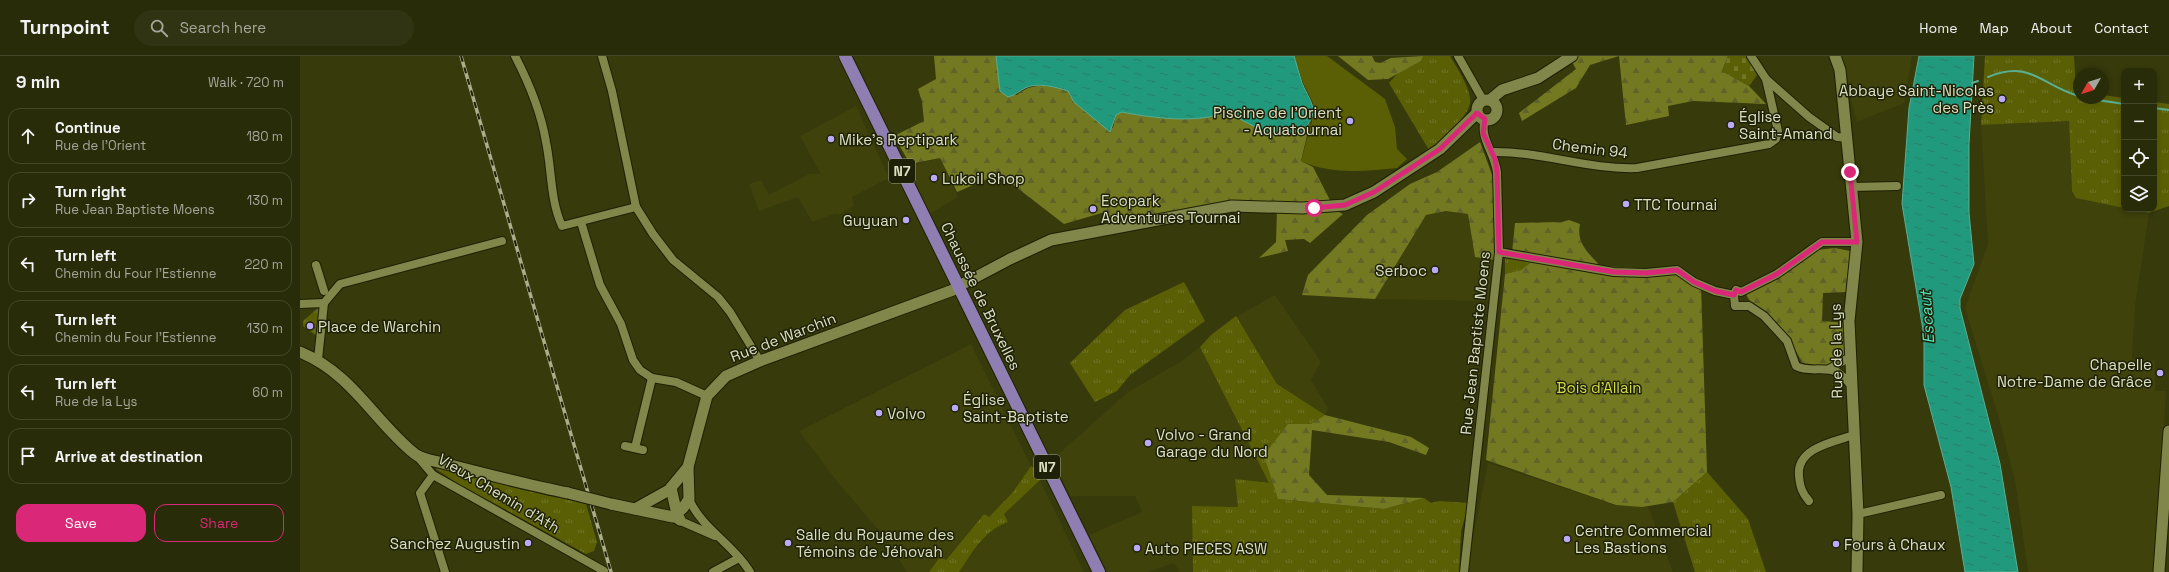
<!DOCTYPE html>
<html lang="en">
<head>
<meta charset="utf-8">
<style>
  body { margin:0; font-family:"Space Grotesk",sans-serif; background:#313412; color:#f1f3f6 }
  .controls { position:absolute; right:12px; top:12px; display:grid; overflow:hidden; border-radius:8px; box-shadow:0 2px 6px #0003 }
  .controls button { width:36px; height:36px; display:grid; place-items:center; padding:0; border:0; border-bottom:1px solid #454829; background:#292c08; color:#f1f3f6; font:20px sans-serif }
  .compass { position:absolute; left:1773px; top:12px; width:36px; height:36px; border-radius:50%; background:#292c08; box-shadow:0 2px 6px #0003; rotate:231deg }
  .stop { position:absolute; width:12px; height:12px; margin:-9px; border:3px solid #db2777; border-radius:50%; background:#fff }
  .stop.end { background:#db2777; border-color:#fff; box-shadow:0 1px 4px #0008 }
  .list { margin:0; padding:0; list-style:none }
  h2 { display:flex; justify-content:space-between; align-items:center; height:52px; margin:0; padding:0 16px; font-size:17px }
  h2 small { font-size:13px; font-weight:400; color:#a5a79c }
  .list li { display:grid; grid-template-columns:26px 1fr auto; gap:12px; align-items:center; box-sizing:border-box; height:56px; margin:0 8px 8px; padding:0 8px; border:1px solid #454829; border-radius:12px }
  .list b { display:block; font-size:15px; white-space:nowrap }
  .list p { margin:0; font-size:13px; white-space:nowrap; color:#a5a79c }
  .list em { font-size:13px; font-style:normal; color:#a5a79c }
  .actions { display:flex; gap:8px; padding:12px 16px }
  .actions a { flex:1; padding:9px 0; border:1px solid #db2777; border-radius:12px; text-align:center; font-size:14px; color:#db2777 }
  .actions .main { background:#db2777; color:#fff }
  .icon { flex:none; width:22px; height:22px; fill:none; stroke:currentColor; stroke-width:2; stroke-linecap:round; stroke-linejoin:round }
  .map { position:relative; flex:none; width:1869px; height:516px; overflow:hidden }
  header { display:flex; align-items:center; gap:24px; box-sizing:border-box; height:56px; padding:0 20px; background:#292c08; border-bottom:1px solid #454829 }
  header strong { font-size:19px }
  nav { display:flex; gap:22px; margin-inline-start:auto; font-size:14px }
  .search { width:280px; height:36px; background:#313412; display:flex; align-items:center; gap:10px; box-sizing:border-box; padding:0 14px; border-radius:22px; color:#a5a79c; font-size:15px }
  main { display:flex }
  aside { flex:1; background:#292c08 }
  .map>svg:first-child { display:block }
</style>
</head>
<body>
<header>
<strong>Turnpoint</strong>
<div class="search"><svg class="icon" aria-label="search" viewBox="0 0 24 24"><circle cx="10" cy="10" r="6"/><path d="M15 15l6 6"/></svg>Search here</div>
<nav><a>Home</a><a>Map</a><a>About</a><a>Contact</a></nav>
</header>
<main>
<aside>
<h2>9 min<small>Walk · 720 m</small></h2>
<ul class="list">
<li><svg class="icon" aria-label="ahead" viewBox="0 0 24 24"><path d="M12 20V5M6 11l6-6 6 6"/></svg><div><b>Continue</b><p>Rue de l'Orient</p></div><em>180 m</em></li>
<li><svg class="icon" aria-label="right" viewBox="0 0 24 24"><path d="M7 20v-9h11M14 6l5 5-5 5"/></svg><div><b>Turn right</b><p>Rue Jean Baptiste Moens</p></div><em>130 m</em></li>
<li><svg class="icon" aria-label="left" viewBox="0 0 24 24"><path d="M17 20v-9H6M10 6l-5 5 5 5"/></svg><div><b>Turn left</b><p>Chemin du Four l'Estienne</p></div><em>220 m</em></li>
<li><svg class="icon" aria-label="left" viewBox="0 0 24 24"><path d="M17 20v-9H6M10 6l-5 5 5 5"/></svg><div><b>Turn left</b><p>Chemin du Four l'Estienne</p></div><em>130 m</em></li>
<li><svg class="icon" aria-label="left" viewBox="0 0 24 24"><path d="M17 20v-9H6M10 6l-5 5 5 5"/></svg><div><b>Turn left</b><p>Rue de la Lys</p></div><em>60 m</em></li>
<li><svg class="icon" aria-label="arrive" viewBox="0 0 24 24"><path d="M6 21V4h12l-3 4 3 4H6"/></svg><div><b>Arrive at destination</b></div></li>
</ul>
<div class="actions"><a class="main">Save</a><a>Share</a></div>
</aside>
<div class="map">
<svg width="1869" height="516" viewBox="0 0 1869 516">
  <defs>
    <pattern id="grass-tufts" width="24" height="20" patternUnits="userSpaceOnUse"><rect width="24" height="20" fill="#5a5f06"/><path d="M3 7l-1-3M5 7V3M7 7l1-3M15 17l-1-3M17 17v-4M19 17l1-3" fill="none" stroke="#717629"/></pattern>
    <pattern id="forest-firs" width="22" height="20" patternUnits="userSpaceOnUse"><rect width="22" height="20" fill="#737920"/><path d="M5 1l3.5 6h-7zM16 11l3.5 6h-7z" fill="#5f632a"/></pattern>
    <pattern id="cemetery-stones" width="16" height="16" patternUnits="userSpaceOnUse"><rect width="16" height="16" fill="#5a5f06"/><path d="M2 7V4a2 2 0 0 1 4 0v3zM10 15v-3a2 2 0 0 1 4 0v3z" fill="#717629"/></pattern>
    <pattern id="water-ripples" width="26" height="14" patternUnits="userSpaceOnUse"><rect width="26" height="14" fill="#21997d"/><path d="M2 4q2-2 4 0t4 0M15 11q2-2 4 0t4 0" fill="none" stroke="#2b7f69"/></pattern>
  </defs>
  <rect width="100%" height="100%" fill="#373a0b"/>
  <g fill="#3f420b">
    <path d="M1539 0H1612L1604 47 1557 66Z"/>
    <path d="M556 50 589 122 552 141 554 150 538 159 536 157 512 166 498 141 459 155 449 128 461 124 469 139 509 118H521L500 80Z"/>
    <path d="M1769 65 1772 135 1776 142 1849 157 1835 250 1832 303 1855 305V335H1866L1857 505 1854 516H1728L1716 429 1700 366 1665 252 1688 188 1681 69Z"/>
    <path d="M640 102 658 141 627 160 608 110Z"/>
    <path d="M1146 155 1168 158 1175 201 1195 204 1188 245 1075 243 1126 159Z"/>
    <path d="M975 239 1021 306 1011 324 1028 352 1025 359 977 328 936 261Z"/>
    <path d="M671 288 731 410 713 436 689 461 684 458 645 504 640 501 629 516H607L584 480 539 428 499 375Z"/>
    <path d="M900 291 969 427 938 451 892 450 893 516H880L874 507 848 516H808L789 479 842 456 835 440H770L753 403 828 336 882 305Z"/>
    <path d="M1188 407 1315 449 1348 450 1373 516H1166Z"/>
    <path d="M740 424 784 516H659L685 480 695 470 708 466 704 458Z"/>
  </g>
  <g fill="url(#grass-tufts)">
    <path d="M1123 0H1150C1157 12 1168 28 1170 42 1173 58 1142 84 1129 94L1089 27 1098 17 1121 5Z"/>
    <path d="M1685 0H1774L1776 35 1779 36V42H1803V39L1824 42V152L1776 142 1772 135 1769 65 1681 69Z"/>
    <path d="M1854 46 1869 48V150L1849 157 1830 153H1854Z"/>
    <path d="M1210 201 1238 203 1237 207H1230L1221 214 1205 218V202Z"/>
    <path d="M884 226 905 265 830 319 817 335 795 346 770 307 825 254Z"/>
    <path d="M18 252 19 254 18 281 3 270V265Z"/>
    <path d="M936 260 977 328 1025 359 1011 368H988L978 443 1084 453 1124 442 1131 447 1139 445 1169 447 1161 475 1159 516H893L892 450 938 451 935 423 969 427 900 291 911 279Z"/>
    <path d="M135 410 286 448 297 486 294 495 286 498 157 427 136 413Z"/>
    <path d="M731 410 735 413 740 424 704 458 708 466C684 474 673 496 659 516H629L640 501 646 504 684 458 689 461 713 436Z"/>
    <path d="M1407 416 1448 463 1466 516H1395L1373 446Z"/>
  </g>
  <g fill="url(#forest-firs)">
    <path d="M634 0H696L700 35 717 39C732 26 751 29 769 35L770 40 813 72 816 59 822 56C850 62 900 68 926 56L969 78 1002 76 1010 67 1001 105 1013 111 1033 150 922 147 812 168 805 156 764 168 699 118 657 136 640 102 610 108 594 80 624 65 622 46 618 33 636 23Z"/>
    <path d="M1038 0H1072L1075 6 1080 7 1091 2 1123 0 1121 5 1088 23 1068 24Z"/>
    <path d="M1277 0H1428L1422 15 1449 30 1466 48 1393 45 1368 50 1369 60 1326 69 1319 0 1290 9 1276 32 1222 65 1219 57 1276 13 1271 4Z"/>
    <path d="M1180 86 1194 124 1195 204 1175 201 1168 158 1146 155 1126 159 1075 243 1002 239 1008 219 1067 159 1110 128 1137 116Z"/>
    <path d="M977 154 1037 155 1043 158 1010 187 1004 183 985 184 988 195 959 202 976 186Z"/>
    <path d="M1269 164 1280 168C1276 187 1288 196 1300 210L1377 214 1401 229 1407 416 1373 446 1342 451 1316 449 1186 404 1205 218 1221 214 1230 207H1252L1212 197 1215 167 1262 166Z"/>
    <path d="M1535 192 1550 195 1546 236 1523 237 1522 265 1545 267 1547 297C1529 311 1523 312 1502 307 1495 292 1487 278 1476 266 1467 256 1451 251 1446 238L1483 219 1517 194Z"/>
    <path d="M1025 359 1111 381 1129 392 1126 399 1089 386 1012 374 1009 419 1027 439 1124 442 1084 453 978 443 964 399 988 368H1011Z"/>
  </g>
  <path fill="url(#cemetery-stones)" d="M1428 0H1447L1457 19 1449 30 1422 15Z"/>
  <path fill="#5a5f06" d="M994 0H1027L1085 43 1095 71 1097 93 1107 103 1097 112C1067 115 1030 119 1001 105L1014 57 1013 47 1003 27Z"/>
  <g fill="url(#water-ripples)" stroke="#59ae92">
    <path d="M696 0H994C997 9 999 18 1002 27 1012 50 1021 54 1002 76L980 79 969 78 926 56C899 68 851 62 822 56L816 59 810 76 774 46 768 35C756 31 737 26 725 32 718 36 715 39 708 41L700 35Z"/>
    <path d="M1619 0H1674L1669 88V157L1674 208 1660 243V252L1700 408 1718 516H1665L1651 431 1624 329V280L1602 148 1609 52Z"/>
  </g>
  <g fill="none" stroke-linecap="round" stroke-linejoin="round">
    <g stroke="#59ae92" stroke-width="2">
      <path d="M1688 21C1731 3 1742 30 1779 40"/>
      <path d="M1672 27 1678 25"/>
      <path d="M1785 42 1824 48"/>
      <path d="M1854 52 1869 54"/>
    </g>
    <defs>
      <g id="street">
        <path d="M215 0C229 27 241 56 246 86 252 114 250 144 262 170L336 151"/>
        <path d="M302 0 312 35 336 151 353 178 373 204 418 241 430 256 460 305"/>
        <path d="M1158 0 1183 44"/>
        <path d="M1451 0 1466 23 1509 61 1537 81 1548 82"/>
        <path d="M1192 96C1241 95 1289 114 1337 112L1469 88 1476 83 1478 75 1466 23"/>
        <path d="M1551 131 1597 130"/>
        <path d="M281 166 300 229 321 268 333 304 340 314 352 322 376 326 407 340"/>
        <path d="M1199 196 1314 216 1346 217 1377 214 1394 226 1415 235 1434 239 1435 250H1449L1464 260 1487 285 1496 310C1509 317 1524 310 1537 316 1542 319 1547 325 1551 329"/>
        <path d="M16 209 24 235"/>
        <path d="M1434 239 1436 234 1441 236 1477 218 1522 186H1557"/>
        <path d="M24 247 40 228 202 185"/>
        <path d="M0 248 24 247 18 303"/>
        <path d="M1529 313 1552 300"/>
        <path d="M325 390 343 394"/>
        <path d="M335 392 352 322"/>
        <path d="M117 400 133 419 304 515"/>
        <path d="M133 419 120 437 145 516"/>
        <path d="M389 443C402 473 434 489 450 516"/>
        <path d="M1509 445C1502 437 1500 431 1499 420 1496 392 1533 386 1554 379"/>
        <path d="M1558 458 1641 439"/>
        <path d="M376 463 415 480"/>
        <path d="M413 516 439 502"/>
        <path d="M1164 516 1199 196 1197 116C1194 95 1179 82 1185 63"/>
      </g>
      <g id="secondary">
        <path d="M1535 0 1540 14 1557 186 1549 265 1558 458 1557 516"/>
        <path d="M1190 44 1202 34 1238 22 1272 0"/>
        <circle cx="1187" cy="54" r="10"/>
        <path d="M659 230 710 203 751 184 932 150 1002 152 1045 149 1074 136 1140 93 1177 57"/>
        <path d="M0 296C53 318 73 364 115 398 122 404 137 405 146 408 187 418 227 429 268 437"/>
        <path d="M371 432 377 458 380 464"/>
        <path d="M311 448 373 461 383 452 389 443 388 411 407 340 426 320 460 305 653 234"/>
        <path d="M335 453 369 434 388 411"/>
        <path d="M1859 516 1869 375"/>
      </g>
      <path id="primary" d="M545 0 799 516"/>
    </defs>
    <use href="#street" stroke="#1e2002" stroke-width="10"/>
    <use href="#secondary" stroke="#1e2002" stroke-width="13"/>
    <use href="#primary" stroke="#1e2002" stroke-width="14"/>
    <use href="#street" stroke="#81864b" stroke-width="8"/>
    <use href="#secondary" stroke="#81864b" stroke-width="11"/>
    <use href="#primary" stroke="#8f7eb1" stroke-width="12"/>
    <defs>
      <path id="rail" d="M161 0 311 516"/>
    </defs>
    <use href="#rail" stroke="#abae8b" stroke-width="3.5"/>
    <use href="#rail" stroke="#1e2007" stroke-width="2" stroke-dasharray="6" stroke-linecap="butt"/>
    <defs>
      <path id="secondary-bridge" d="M268 437 311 448"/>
    </defs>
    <use href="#secondary-bridge" stroke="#1e2002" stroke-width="13" stroke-linecap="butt"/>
    <use href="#secondary-bridge" stroke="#81864b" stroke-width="11"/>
  </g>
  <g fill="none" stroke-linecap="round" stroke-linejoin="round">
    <path stroke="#db2777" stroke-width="5" d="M1014 152 1045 149 1074 136 1140 93 1177 57 1185 63 1183 77 1195 103 1197 116 1199 196 1314 216 1346 217 1377 214 1394 226 1415 235 1434 239 1436 234 1441 236 1477 218 1522 186H1557L1550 116"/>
  </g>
  <g fill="#baaaf7" stroke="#1e2007" stroke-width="1.5">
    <circle cx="1702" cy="43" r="4"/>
    <circle cx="1050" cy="65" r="4"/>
    <circle cx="1431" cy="69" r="4"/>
    <circle cx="531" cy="83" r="4"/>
    <circle cx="634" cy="122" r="4"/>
    <circle cx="1326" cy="148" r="4"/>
    <circle cx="793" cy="153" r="4"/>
    <circle cx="606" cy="164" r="4"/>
    <circle cx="1135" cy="214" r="4"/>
    <circle cx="10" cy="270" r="4"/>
    <circle cx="1860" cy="317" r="4"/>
    <circle cx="655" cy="352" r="4"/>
    <circle cx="579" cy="357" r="4"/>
    <circle cx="848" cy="387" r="4"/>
    <circle cx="1267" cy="483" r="4"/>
    <circle cx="228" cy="487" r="4"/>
    <circle cx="488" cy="487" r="4"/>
    <circle cx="1536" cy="488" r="4"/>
    <circle cx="837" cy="492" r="4"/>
  </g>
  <g text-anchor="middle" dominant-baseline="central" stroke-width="3" stroke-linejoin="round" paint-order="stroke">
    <g fill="#1e2007" stroke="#a3a68a" stroke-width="1">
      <rect x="589" y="103" width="26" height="24" rx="3"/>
      <rect x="734" y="399" width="26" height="24" rx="3"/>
    </g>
    <g font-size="14" font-weight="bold" fill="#dce0c2">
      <text x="602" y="115">N7</text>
      <text x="747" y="411">N7</text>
    </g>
    <g font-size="15" fill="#dce0c2" stroke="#1e2007" text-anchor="start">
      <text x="1694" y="34" text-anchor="end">Abbaye Saint-Nicolas<tspan x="1694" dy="17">des Près</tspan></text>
      <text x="1042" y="56" text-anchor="end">Piscine de l'Orient<tspan x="1042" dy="17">- Aquatournai</tspan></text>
      <text x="1439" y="60">Église<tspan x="1439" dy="17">Saint-Amand</tspan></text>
      <text x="539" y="83">Mike's Reptipark</text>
      <text x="642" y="122">Lukoil Shop</text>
      <text x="801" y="144">Ecopark<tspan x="801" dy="17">Adventures Tournai</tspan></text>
      <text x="1334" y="148">TTC Tournai</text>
      <text x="598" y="164" text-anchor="end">Guyuan</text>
      <text x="1127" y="214" text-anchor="end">Serboc</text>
      <text x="18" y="270">Place de Warchin</text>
      <text x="1852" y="308" text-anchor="end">Chapelle<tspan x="1852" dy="17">Notre-Dame de Grâce</tspan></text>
      <text x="663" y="343">Église<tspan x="663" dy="17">Saint-Baptiste</tspan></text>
      <text x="587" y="357">Volvo</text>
      <text x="856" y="378">Volvo - Grand<tspan x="856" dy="17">Garage du Nord</tspan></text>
      <text x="1275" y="474">Centre Commercial<tspan x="1275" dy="17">Les Bastions</tspan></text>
      <text x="496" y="478">Salle du Royaume des<tspan x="496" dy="17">Témoins de Jéhovah</tspan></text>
      <text x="220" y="487" text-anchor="end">Sanchez Augustin</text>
      <text x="1544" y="488">Fours à Chaux</text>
      <text x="845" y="492">Auto PIECES ASW</text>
    </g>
    <g font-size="15" fill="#dce0c2" stroke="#1e2007">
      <text transform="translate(1290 92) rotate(7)">Chemin 94</text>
      <text transform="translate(681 240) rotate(64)">Chaussée de Bruxelles</text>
      <text transform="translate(483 281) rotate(-21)">Rue de Warchin</text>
      <text transform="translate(1175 287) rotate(-84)">Rue Jean Baptiste Moens</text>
      <text transform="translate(1536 295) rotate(-91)">Rue de la Lys</text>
      <text transform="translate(199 437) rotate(31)">Vieux Chemin d'Ath</text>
    </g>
    <g font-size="15" fill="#d3dc47" stroke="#1e2007">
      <text x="1299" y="331">Bois d'Allain</text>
    </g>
    <g font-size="16" font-style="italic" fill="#57e6c1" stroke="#1e2007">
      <text transform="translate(1627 261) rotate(-94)">Escaut</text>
    </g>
  </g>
</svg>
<div class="controls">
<button>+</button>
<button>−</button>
<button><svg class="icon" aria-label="locate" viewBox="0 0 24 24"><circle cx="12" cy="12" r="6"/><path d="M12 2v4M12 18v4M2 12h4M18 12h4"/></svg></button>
<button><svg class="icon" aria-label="layers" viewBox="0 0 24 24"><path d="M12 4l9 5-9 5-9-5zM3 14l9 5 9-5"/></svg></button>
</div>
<svg class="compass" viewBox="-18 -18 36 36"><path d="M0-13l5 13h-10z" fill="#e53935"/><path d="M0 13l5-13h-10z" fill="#a5a79c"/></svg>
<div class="stop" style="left:1014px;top:152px"></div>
<div class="stop end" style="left:1550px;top:116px"></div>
</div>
</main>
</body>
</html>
